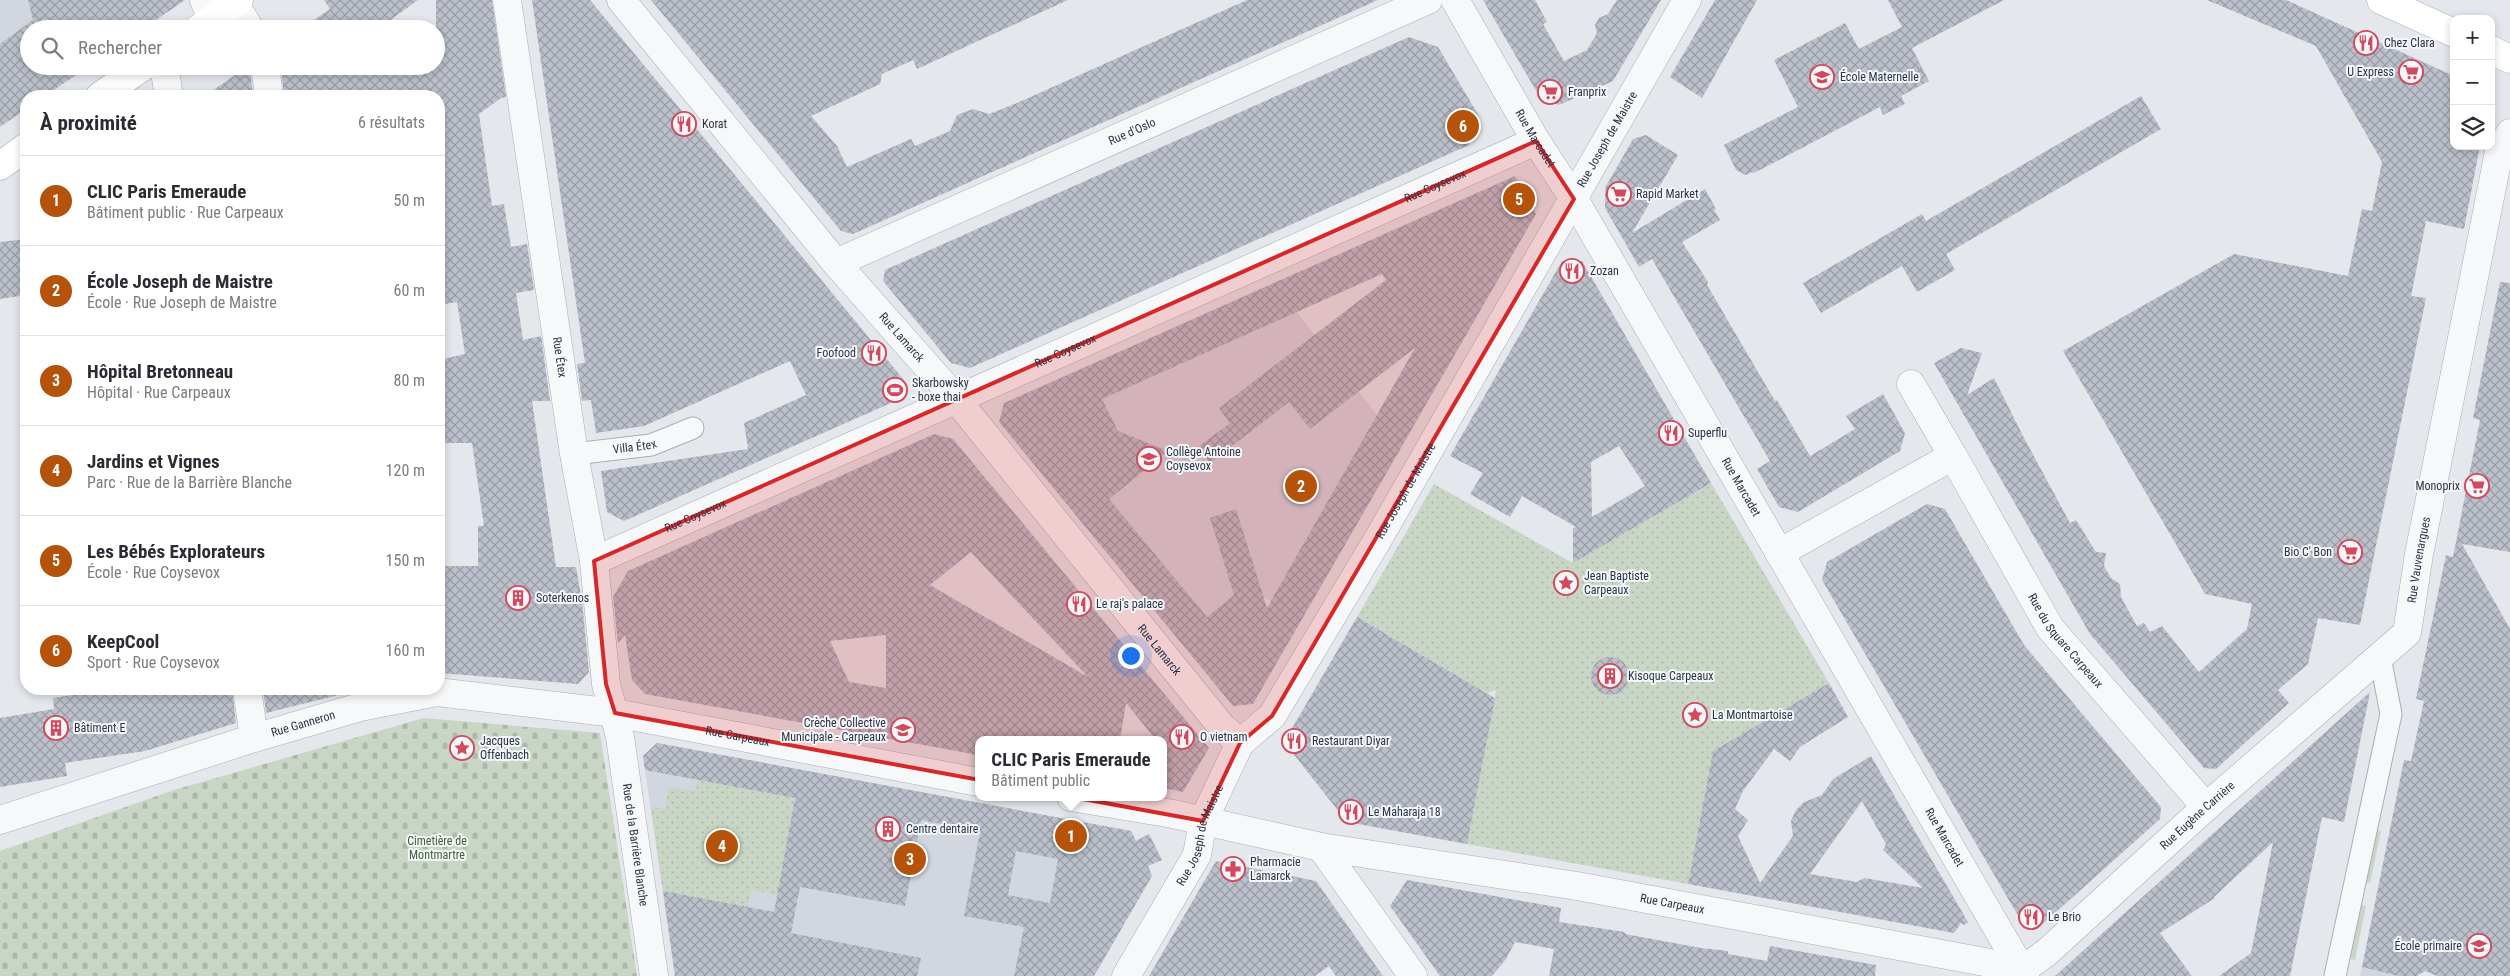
<!DOCTYPE html>
<html lang="fr">
<head>
<meta charset="utf-8">
<style>
  body { margin:0; font-family:"Roboto Condensed",sans-serif; background:#f7f7f7; color:#2b2b33 }
  .controls { position:absolute; right:15px; top:15px; display:grid; overflow:hidden; border-radius:10px; box-shadow:0 2px 8px #0003 }
  .controls button { width:45px; height:45px; display:grid; place-items:center; padding:0; border:0; border-bottom:1px solid #e1e1e2; background:#fff; color:#2b2b33; font:25px sans-serif }
  .you { position:absolute; left:1130px; top:655px; width:18px; height:18px; margin:-12px; border:4px solid #fff; border-radius:50%; background:#1a73e8; box-shadow:0 0 0 8px #1a73e833 }
  .badge { display:grid; place-items:center; width:32px; height:32px; border-radius:50%; background:#b45309; color:#fff; font-size:16px; font-weight:700 }
  .pin { position:absolute; translate:-50% -50%; border:2px solid #fff; box-shadow:0 1px 5px #0006 }
  .popup { position:absolute; left:975px; top:736px; width:192px; height:65px; box-sizing:border-box; display:grid; place-content:center; border-radius:10px; background:#fff; filter:drop-shadow(0 1px 4px #0005); font-size:16px; white-space:nowrap; color:#7c7c81 }
  .popup b { font-size:19px; color:#2b2b33 }
  .popup::after { content:''; position:absolute; left:50%; top:100%; margin-left:-10px; border:10px solid transparent; border-top-color:#fff }
  .list { margin:0; padding:0; list-style:none }
  h2 { display:flex; justify-content:space-between; align-items:center; height:65px; margin:0; padding:0 20px; font-size:21px }
  h2 small { font-size:16px; font-weight:400; color:#7c7c81 }
  .list li { display:grid; grid-template-columns:32px 1fr auto; gap:15px; align-items:center; box-sizing:border-box; height:90px; padding:0 20px; border-top:1px solid #e1e1e2 }
  .list b { display:block; font-size:19px; white-space:nowrap }
  .list p { margin:0; font-size:16px; white-space:nowrap; color:#7c7c81 }
  .list em { font-size:16px; font-style:normal; color:#7c7c81 }
  .icon { flex:none; width:28px; height:28px; fill:none; stroke:currentColor; stroke-width:2; stroke-linecap:round; stroke-linejoin:round }
  .map { position:relative; flex:none; width:2510px; height:976px; overflow:hidden }
  .search { position:absolute; background:#fff; box-shadow:0 2px 8px #0003; left:20px; top:20px; width:425px; height:55px; display:flex; align-items:center; gap:12px; box-sizing:border-box; padding:0 18px; border-radius:28px; color:#7c7c81; font-size:19px }
  .panel { position:absolute; background:#fff; box-shadow:0 2px 8px #0003; left:20px; top:90px; width:425px; height:605px; border-radius:20px }
  .map>svg:first-child { display:block }
</style>
</head>
<body>
<div class="map">
<svg width="2510" height="976" viewBox="0 0 2510 976">
  <defs>
    <pattern id="cemetery-stones" width="16" height="16" patternUnits="userSpaceOnUse" patternTransform="scale(1.25)"><rect width="16" height="16" fill="#c9d6c5"/><path d="M2 7V4a2 2 0 0 1 4 0v3zM10 15v-3a2 2 0 0 1 4 0v3z" fill="#adb8ab"/></pattern>
    <pattern id="park-dots" width="8" height="8" patternUnits="userSpaceOnUse" patternTransform="scale(1.25)"><rect width="8" height="8" fill="#c9d6c5"/><path d="M2 2h.1M6 6h.1" fill="none" stroke="#adb8ab" stroke-width="1.8" stroke-linecap="round"/></pattern>
    <pattern id="building-cross-hatch" width="8" height="8" patternUnits="userSpaceOnUse" patternTransform="scale(1.25)"><rect width="8" height="8" fill="#bbc0ca"/><path d="M0 0l8 8M0 8l8-8" fill="none" stroke="#989da6"/></pattern>
  </defs>
  <rect width="100%" height="100%" fill="#e4e7ec"/>
  <g fill="#d2d6de">
    <path d="M0 0H28L34 22 0 44Z"/>
    <path d="M1282 279 1297 312 1377 415 1409 434 1302 619 1245 586 1179 640 1051 485 1116 431 1088 366Z"/>
    <path d="M657 743 1131 831 1136 841 1149 834 1161 860 1148 866 1152 876 1094 976H675L643 756Z"/>
    <path d="M2362 967 2398 976H2360Z"/>
  </g>
  <g fill="#c9d6c5">
    <path d="M2370 829 2381 831 2370 883 2360 880Z"/>
    <path d="M2355 904 2366 906 2355 960 2345 958Z"/>
  </g>
  <path fill="url(#cemetery-stones)" d="M424 718 600 733 637 976H0V851L174 790Z"/>
  <g fill="url(#park-dots)">
    <path d="M1711 483 1829 683 1713 751 1688 884 1467 844 1496 690 1487 693 1357 617 1434 484 1573 563Z"/>
    <path d="M698 780 795 798 778 895 751 890 748 907 663 891 651 807 665 809 669 787 695 791Z"/>
  </g>
  <g fill="url(#building-cross-hatch)" fill-rule="evenodd">
    <path d="M28 0H185L143 29H29V66H89L45 96H26V109L0 127V44L33 20Z"/>
    <path d="M324 0H418L378 29H301L330 9Z"/>
    <path d="M436 0H492L506 97 501 98 479 114 492 206 504 204 511 247 527 244 534 290 516 293 523 340 541 336 550 401H532L556 567H576L582 601 589 672 578 684 439 673V566H478V526H484L472 443H444L443 410 439 407V360L465 354 457 302 439 305V96H284L281 66H436Z"/>
    <path d="M532 0H590L904 380 900 399 624 521 607 512 601 471 748 449 744 423 806 395 790 361 644 426 596 433 591 400 582 401 577 364 585 363Z"/>
    <path d="M651 0H1068L917 69 913 60 882 74 880 84 811 116 837 146 847 167 911 139 915 146 950 131 957 115 973 109 989 114 1017 103 1247 0H1378L853 234 841 231Z"/>
    <path d="M1483 0H1535L1547 22 1543 24 1564 61 1587 50 1597 33 1595 25 1599 18 1608 14 1617 0H1661L1613 81 1559 105 1541 99Z"/>
    <path d="M1715 0H1757L1702 98 1670 77Z"/>
    <path d="M1888 0H2004L1912 48 1929 81 1901 96 1905 104 1883 115 1880 107 1754 173 1752 172 1746 175 1736 170 1724 145 1798 107 1774 60 1845 23 1859 49 1902 27Z"/>
    <path d="M2207 0H2286L2454 76V146H2480L2464 229 2426 221 2411 296 2426 298 2360 625 2318 618 2308 664 2278 690 2289 703 2216 769 2204 768 2090 634 1934 363 1961 348 1982 353 1967 395 1994 378 2024 438 2070 523 2076 520 2096 552 2106 553 2104 566 2111 578 2120 584 2121 597 2137 626 2144 623 2150 632 2162 626 2199 672 2247 629 2252 604 2205 594 2063 351 2234 254 2348 276 2362 209 2372 211 2382 162 2316 46Z"/>
    <path d="M1409 37 1438 47 1479 116 1469 145 970 368 951 363 883 281 885 270Z"/>
    <path d="M245 68 250 71 253 96H205Z"/>
    <path d="M2141 96 2161 129 1946 254 1955 270 1917 292 1902 266 1821 313 1803 283 1922 214 1926 221Z"/>
    <path d="M1646 135 1678 155 1632 233 1705 189 1716 209 1714 210 1720 220 1682 242 1708 282 1707 285 1775 401 1777 400 1810 456 1855 429 1846 416 1883 394 1905 433 1900 451 1798 512 1779 507 1757 469 1770 461 1652 259 1639 267 1605 208V188L1633 139Z"/>
    <path d="M1515 176 1536 214 1253 704 1233 706 999 422 1004 403ZM1382 274 1386 280 1219 408 1230 423 1198 447 1210 463 1289 402 1310 429 1415 348 1267 608 1236 509 1210 518 1234 595 1207 617 1109 499 1168 451 1118 431 1102 399Z"/>
    <path d="M26 239V295L0 299V242Z"/>
    <path d="M1562 261H1582L1711 483 1573 563V528L1576 527 1522 496 1510 517 1470 494 1483 473 1450 456ZM1619 446 1645 486 1592 517 1591 462Z"/>
    <path d="M2500 282 2510 283V552L2462 544 2510 629V976H2437L2425 971 2417 976H2398L2362 967 2404 760 2411 761 2424 701 2416 699 2446 555 2453 557 2480 420 2473 418Z"/>
    <path d="M934 434 953 439 1209 748 1183 792 1164 788V740H1156L1126 703 1120 740H978V755L645 694 632 680 625 635 618 643 613 597 628 571ZM971 552 980 562 1088 677 930 585ZM886 635V688L849 682 830 641Z"/>
    <path d="M1927 504 1945 509 2024 645 2161 807 2160 819 2037 929 2025 928 2017 914 1822 580 1827 562Z"/>
    <path d="M1357 617 1495 698 1467 844 1347 822 1284 742Z"/>
    <circle cx="1610" cy="676" r="19"/>
    <path d="M1829 683 1848 717 1800 747 1790 761 1774 749 1743 791 1735 809 1748 820 1738 836 1760 883 1793 836 1791 821 1796 810 1804 802 1822 795 1833 779 1871 756 1968 922 1964 925 1961 923 1954 933 1688 884 1713 751ZM1862 801 1886 844 1883 850 1923 888 1864 878 1857 882 1810 874Z"/>
    <path d="M110 689H232L236 723 145 751 65 763 67 776 0 787V718L54 709 53 698Z"/>
    <path d="M263 689H337L338 695 266 713Z"/>
    <path d="M2370 692 2344 822 2322 817 2290 976H2219L2251 953 2273 842 2214 897 2215 898 2160 933 2192 976H2055Z"/>
    <path d="M657 743 1131 831 1136 841 1149 834 1162 860 1148 866 1152 876 1094 976H1014L1024 927 964 916 980 832 921 820 905 906 800 887 791 933 921 958 917 976H675L663 891 774 912 795 798 645 770 643 756ZM1016 851 1058 859 1050 903 1008 895Z"/>
    <path d="M1216 861 1316 881 1383 976H1336L1329 966 1315 976H1149Z"/>
    <path d="M1407 880 1561 908 1559 922 1625 932V934L1701 948 1728 951V954L1767 961 1770 946 1876 965 1875 976H1549L1554 949 1515 942 1506 959 1492 976H1440L1390 906Z"/>
  </g>
  <g fill="none" stroke-linecap="round" stroke-linejoin="round">
    <defs>
      <g id="pedestrian">
        <path id="s1" d="M574 454 651 445 693 428"/>
        <path d="M2335 976 2391 714 2380 657"/>
      </g>
      <g id="minor">
        <path d="M204 0 212 19"/>
        <path id="s2" d="M507 0 574 454 594 561 606 684 620 737 654 976"/>
        <path id="s3" d="M621 0 836 263 956 399 1222 727 1240 743"/>
        <path id="s4" d="M1455 0 1536 141 1574 199 2025 976"/>
        <path d="M234 3 250 29"/>
        <path d="M164 66 169 96"/>
        <path d="M265 66 269 96"/>
        <path id="s5" d="M836 263 1428 0"/>
        <path d="M1911 384 1953 456"/>
        <path id="s6" d="M1779 553 1953 456 2050 628 2206 807"/>
        <path id="s7" d="M594 561 1536 141"/>
        <path d="M247 689 254 738"/>
        <path id="s8" d="M1071 797 1173 814 1321 847 1577 886 2022 969"/>
        <path id="s9" d="M0 820 254 738 360 707 437 692 615 713 978 782"/>
        <path d="M1321 847 1413 976"/>
        <path id="s10" d="M1126 976 1197 855 1203 821 1240 743 1272 716 1378 539 1687 0"/>
        <path id="s11" d="M2014 976 2046 953 2206 807 2407 633 2419 554 2499 152 2510 133"/>
      </g>
      <g id="secondary">
        <path d="M2381 0 2454 33"/>
        <path d="M2491 50 2510 59"/>
      </g>
      <g id="primary">
        <path d="M198 29 239 0"/>
        <path d="M100 96 144 66"/>
        <path d="M0 166 26 147"/>
      </g>
    </defs>
    <use href="#pedestrian" stroke="#a9aeb7" stroke-width="23"/>
    <use href="#minor" stroke="#a9aeb7" stroke-width="29"/>
    <use href="#secondary" stroke="#a9aeb7" stroke-width="29"/>
    <use href="#primary" stroke="#a3abb8" stroke-width="29"/>
    <use href="#pedestrian" stroke="#f7f8fa" stroke-width="21"/>
    <use href="#minor" stroke="#f7f8fa" stroke-width="28"/>
    <use href="#secondary" stroke="#fff" stroke-width="28"/>
    <use href="#primary" stroke="#fff" stroke-width="28"/>
  </g>
  <path fill="#d62828" fill-opacity="0.2" stroke="#d62828" stroke-width="4" stroke-linejoin="round" d="M1536 141 1574 199 1272 716 1240 743 1203 821 615 713 606 684 594 561Z"/>
  <defs>
    <symbol id="restaurant-ring" viewBox="-11 -11 22 22"><circle r="9.5" fill="#f4f6f9" stroke="#d1495b" stroke-width="1.5"/><path d="M-5-6h1v4h1v-4h1v4h1v-4h1v5L-1.5 .5V6h-2V.5L-5-1ZM5-6V6H3V1.5H1.5Q1.5-4 5-6Z" fill="#d1495b"/></symbol>
    <symbol id="supermarket-ring" viewBox="-11 -11 22 22"><circle r="9.5" fill="#f4f6f9" stroke="#d1495b" stroke-width="1.5"/><path d="M-6-5.5h2.5l.6 2H6L4.5 2H-2.5L-4.4-4H-6ZM-1.5 3.2a1.3 1.3 0 1 0 .1 0ZM3 3.2a1.3 1.3 0 1 0 .1 0Z" fill="#d1495b"/></symbol>
    <symbol id="school-ring" viewBox="-11 -11 22 22"><circle r="9.5" fill="#f4f6f9" stroke="#d1495b" stroke-width="1.5"/><path d="M0-5L7-2L0 1L-7-2ZM-4 1L0 2.5L4 1V4Q0 6-4 4Z" fill="#d1495b"/></symbol>
    <symbol id="stadium-ring" viewBox="-11 -11 22 22"><circle r="9.5" fill="#f4f6f9" stroke="#d1495b" stroke-width="1.5"/><path d="M0-5a6.5 5 0 1 0 0 10a6.5 5 0 1 0 0-10ZM-3.5-1.8h7v3.6h-7Z" fill="#d1495b"/></symbol>
    <symbol id="sight-ring" viewBox="-11 -11 22 22"><circle r="9.5" fill="#f4f6f9" stroke="#d1495b" stroke-width="1.5"/><path d="M0-6L1.8-2.2L6-1.7L2.9 1.2L3.7 5.4L0 3.3L-3.7 5.4L-2.9 1.2L-6-1.7L-1.8-2.2Z" fill="#d1495b"/></symbol>
    <symbol id="building-ring" viewBox="-11 -11 22 22"><circle r="9.5" fill="#f4f6f9" stroke="#d1495b" stroke-width="1.5"/><path d="M-4-6H4V6H1V3H-1V6H-4ZM-2.5-4.3h1.7v1.8h-1.7ZM.8-4.3h1.7v1.8H.8ZM-2.5-1h1.7V.8h-1.7ZM.8-1h1.7V.8H.8Z" fill="#d1495b"/></symbol>
    <symbol id="pharmacy-ring" viewBox="-11 -11 22 22"><circle r="9.5" fill="#f4f6f9" stroke="#d1495b" stroke-width="1.5"/><path d="M-2-6h4v4h4v4h-4v4h-4v-4h-4v-4h4Z" fill="#d1495b"/></symbol>
  </defs>
  <g fill-rule="evenodd">
    <use href="#restaurant-ring" x="2352" y="29" width="28" height="28"/>
    <use href="#supermarket-ring" x="2397" y="58" width="28" height="28"/>
    <use href="#school-ring" x="1808" y="63" width="28" height="28"/>
    <use href="#supermarket-ring" x="1536" y="78" width="28" height="28"/>
    <use href="#restaurant-ring" x="670" y="110" width="28" height="28"/>
    <use href="#supermarket-ring" x="1605" y="180" width="28" height="28"/>
    <use href="#restaurant-ring" x="1558" y="257" width="28" height="28"/>
    <use href="#restaurant-ring" x="860" y="339" width="28" height="28"/>
    <use href="#stadium-ring" x="881" y="376" width="28" height="28"/>
    <use href="#restaurant-ring" x="1657" y="419" width="28" height="28"/>
    <use href="#school-ring" x="1135" y="445" width="28" height="28"/>
    <use href="#supermarket-ring" x="2463" y="472" width="28" height="28"/>
    <use href="#supermarket-ring" x="2336" y="538" width="28" height="28"/>
    <use href="#sight-ring" x="1552" y="569" width="28" height="28"/>
    <use href="#building-ring" x="504" y="584" width="28" height="28"/>
    <use href="#restaurant-ring" x="1065" y="590" width="28" height="28"/>
    <use href="#building-ring" x="1596" y="662" width="28" height="28"/>
    <use href="#sight-ring" x="1681" y="701" width="28" height="28"/>
    <use href="#building-ring" x="42" y="714" width="28" height="28"/>
    <use href="#school-ring" x="889" y="716" width="28" height="28"/>
    <use href="#restaurant-ring" x="1168" y="723" width="28" height="28"/>
    <use href="#restaurant-ring" x="1280" y="727" width="28" height="28"/>
    <use href="#sight-ring" x="448" y="734" width="28" height="28"/>
    <use href="#restaurant-ring" x="1337" y="798" width="28" height="28"/>
    <use href="#building-ring" x="874" y="815" width="28" height="28"/>
    <use href="#pharmacy-ring" x="1219" y="855" width="28" height="28"/>
    <use href="#restaurant-ring" x="2017" y="903" width="28" height="28"/>
    <use href="#school-ring" x="2465" y="932" width="28" height="28"/>
  </g>
  <g text-anchor="middle" dominant-baseline="central" stroke-width="4" stroke-linejoin="round" paint-order="stroke">
    <g font-size="12" fill="#2b3445" stroke="#f4f6f9" text-anchor="start">
      <text x="2384" y="43">Chez Clara</text>
      <text x="2394" y="72" text-anchor="end">U Express</text>
      <text x="1840" y="77">École Maternelle</text>
      <text x="1568" y="92">Franprix</text>
      <text x="702" y="124">Korat</text>
      <text x="1636" y="194">Rapid Market</text>
      <text x="1590" y="271">Zozan</text>
      <text x="856" y="353" text-anchor="end">Foofood</text>
      <text x="912" y="383">Skarbowsky<tspan x="912" dy="14">- boxe thai</tspan></text>
      <text x="1688" y="433">Superflu</text>
      <text x="1166" y="452">Collège Antoine<tspan x="1166" dy="14">Coysevox</tspan></text>
      <text x="2460" y="486" text-anchor="end">Monoprix</text>
      <text x="2332" y="552" text-anchor="end">Bio C' Bon</text>
      <text x="1584" y="576">Jean Baptiste<tspan x="1584" dy="14">Carpeaux</tspan></text>
      <text x="536" y="598">Soterkenos</text>
      <text x="1096" y="604">Le raj's palace</text>
      <text x="1628" y="676">Kisoque Carpeaux</text>
      <text x="1712" y="715">La Montmartoise</text>
      <text x="886" y="723" text-anchor="end">Crèche Collective<tspan x="886" dy="14">Municipale - Carpeaux</tspan></text>
      <text x="74" y="728">Bâtiment E</text>
      <text x="1200" y="737">O vietnam</text>
      <text x="480" y="741">Jacques<tspan x="480" dy="14">Offenbach</tspan></text>
      <text x="1312" y="741">Restaurant Diyar</text>
      <text x="1368" y="812">Le Maharaja 18</text>
      <text x="906" y="829">Centre dentaire</text>
      <text x="1250" y="862">Pharmacie<tspan x="1250" dy="14">Lamarck</tspan></text>
      <text x="2048" y="917">Le Brio</text>
      <text x="2462" y="946" text-anchor="end">École primaire</text>
    </g>
    <g font-size="12" fill="#2b3445" stroke="#f4f6f9">
      <text stroke="none"><textPath href="#s5" startOffset="324">Rue d'Oslo</textPath></text>
      <text stroke="none"><textPath href="#s4" startOffset="160">Rue Marcadet</textPath></text>
      <text stroke="none"><textPath href="#s10" startOffset="970">Rue Joseph de Maistre</textPath></text>
      <text stroke="none"><textPath href="#s7" startOffset="921">Rue Coysevox</textPath></text>
      <text stroke="none"><textPath href="#s3" startOffset="439">Rue Lamarck</textPath></text>
      <text stroke="none"><textPath href="#s7" startOffset="516">Rue Coysevox</textPath></text>
      <text stroke="none"><textPath href="#s2" startOffset="361">Rue Étex</textPath></text>
      <text stroke="none"><textPath href="#s1" startOffset="61">Villa Étex</textPath></text>
      <text stroke="none"><textPath href="#s4" startOffset="565">Rue Marcadet</textPath></text>
      <text stroke="none"><textPath href="#s10" startOffset="565">Rue Joseph de Maistre</textPath></text>
      <text stroke="none"><textPath href="#s7" startOffset="111">Rue Coysevox</textPath></text>
      <text stroke="none"><textPath href="#s11" startOffset="596">Rue Vauvenargues</textPath></text>
      <text stroke="none"><textPath href="#s6" startOffset="416">Rue du Square Carpeaux</textPath></text>
      <text stroke="none"><textPath href="#s3" startOffset="844">Rue Lamarck</textPath></text>
      <text stroke="none"><textPath href="#s9" startOffset="318">Rue Ganneron</textPath></text>
      <text stroke="none"><textPath href="#s9" startOffset="760">Rue Carpeaux</textPath></text>
      <text stroke="none"><textPath href="#s11" startOffset="244">Rue Eugène Carrière</textPath></text>
      <text stroke="none"><textPath href="#s10" startOffset="160">Rue Joseph de Maistre</textPath></text>
      <text stroke="none"><textPath href="#s4" startOffset="970">Rue Marcadet</textPath></text>
      <text stroke="none"><textPath href="#s2" startOffset="855">Rue de la Barrière Blanche</textPath></text>
      <text stroke="none"><textPath href="#s8" startOffset="611">Rue Carpeaux</textPath></text>
    </g>
    <g font-size="12" fill="#3f6138" stroke="#f4f6f9">
      <text x="437" y="841">Cimetière de<tspan x="437" dy="14">Montmartre</tspan></text>
    </g>
  </g>
</svg>
<div class="controls">
<button>+</button>
<button>−</button>
<button><svg class="icon" aria-label="layers" viewBox="0 0 24 24"><path d="M12 4l9 5-9 5-9-5zM3 14l9 5 9-5"/></svg></button>
</div>
<div class="you"></div>
<div class="pin badge" style="left:1071px;top:836px">1</div>
<div class="popup"><b>CLIC Paris Emeraude</b>Bâtiment public</div>
<div class="pin badge" style="left:1301px;top:486px">2</div>
<div class="pin badge" style="left:910px;top:859px">3</div>
<div class="pin badge" style="left:722px;top:846px">4</div>
<div class="pin badge" style="left:1519px;top:199px">5</div>
<div class="pin badge" style="left:1463px;top:126px">6</div>
<div class="search"><svg class="icon" aria-label="search" viewBox="0 0 24 24"><circle cx="10" cy="10" r="6"/><path d="M15 15l6 6"/></svg>Rechercher</div>
<section class="panel">
<h2>À proximité<small>6 résultats</small></h2>
<ul class="list">
<li><span class="badge">1</span><div><b>CLIC Paris Emeraude</b><p>Bâtiment public · Rue Carpeaux</p></div><em>50 m</em></li>
<li><span class="badge">2</span><div><b>École Joseph de Maistre</b><p>École · Rue Joseph de Maistre</p></div><em>60 m</em></li>
<li><span class="badge">3</span><div><b>Hôpital Bretonneau</b><p>Hôpital · Rue Carpeaux</p></div><em>80 m</em></li>
<li><span class="badge">4</span><div><b>Jardins et Vignes</b><p>Parc · Rue de la Barrière Blanche</p></div><em>120 m</em></li>
<li><span class="badge">5</span><div><b>Les Bébés Explorateurs</b><p>École · Rue Coysevox</p></div><em>150 m</em></li>
<li><span class="badge">6</span><div><b>KeepCool</b><p>Sport · Rue Coysevox</p></div><em>160 m</em></li>
</ul>
</section>
</div>
</body>
</html>
